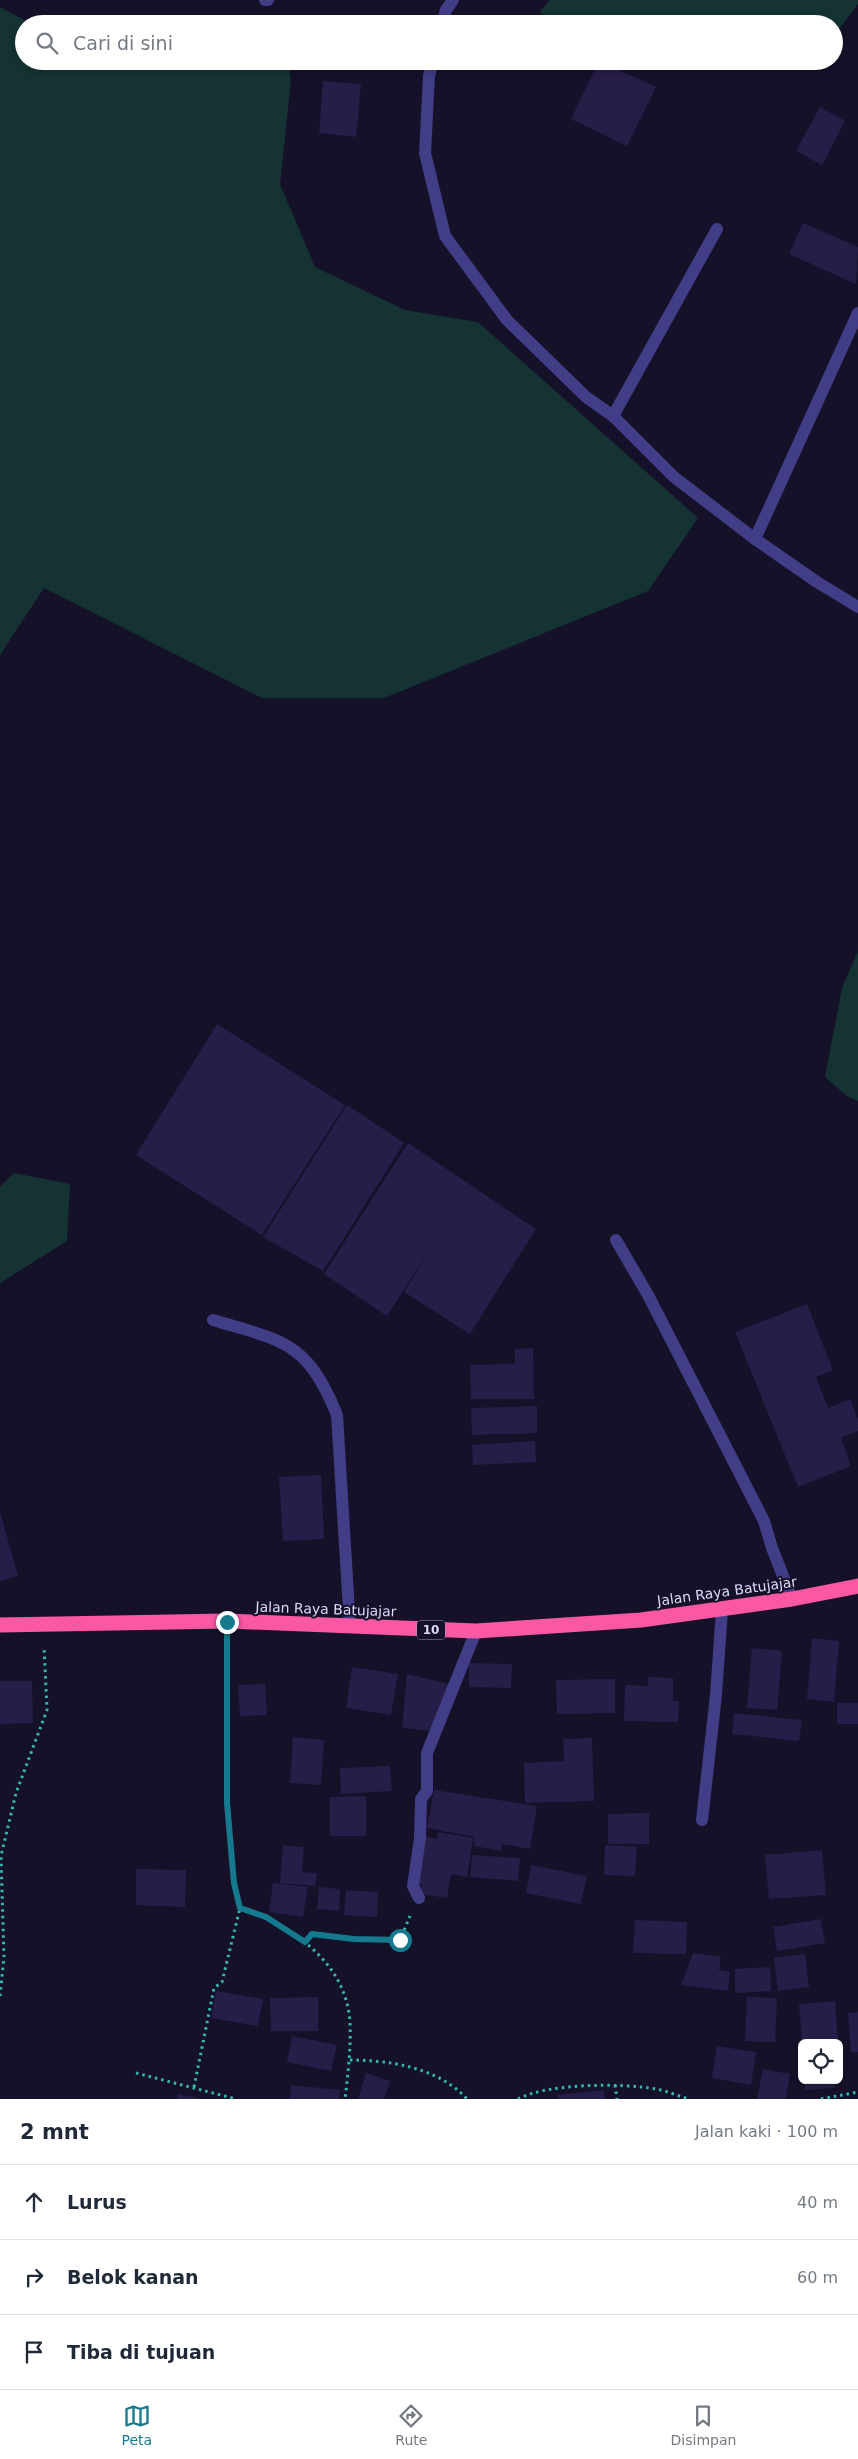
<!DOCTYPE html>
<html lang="id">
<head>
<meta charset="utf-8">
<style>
  body { margin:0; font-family:"DejaVu Sans",sans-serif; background:#f2f2f3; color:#1f2937 }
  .controls { position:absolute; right:15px; bottom:15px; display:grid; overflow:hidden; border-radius:8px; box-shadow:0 2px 8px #0003 }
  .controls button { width:45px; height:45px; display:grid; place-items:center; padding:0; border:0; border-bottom:1px solid #e0e1e3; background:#fff; color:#1f2937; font:25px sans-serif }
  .stop { position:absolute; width:15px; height:15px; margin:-11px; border:4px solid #167a8e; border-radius:50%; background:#fff }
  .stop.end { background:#167a8e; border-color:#fff; box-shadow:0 1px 5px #0008 }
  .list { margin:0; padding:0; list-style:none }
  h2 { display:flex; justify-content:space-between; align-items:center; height:65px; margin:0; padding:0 20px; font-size:21px }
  h2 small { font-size:16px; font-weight:400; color:#747a83 }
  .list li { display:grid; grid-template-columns:32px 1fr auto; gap:15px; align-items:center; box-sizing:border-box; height:75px; padding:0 20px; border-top:1px solid #e0e1e3 }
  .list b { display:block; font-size:19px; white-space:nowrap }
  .list em { font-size:16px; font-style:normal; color:#747a83 }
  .icon { flex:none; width:28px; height:28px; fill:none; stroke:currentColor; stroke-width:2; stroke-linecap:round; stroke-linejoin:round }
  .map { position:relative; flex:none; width:858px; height:2099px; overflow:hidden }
  .search { position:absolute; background:#fff; box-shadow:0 2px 8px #0003; left:15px; right:15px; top:15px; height:55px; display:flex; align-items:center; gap:12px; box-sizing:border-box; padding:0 18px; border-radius:28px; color:#747a83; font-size:19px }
  .sheet { height:290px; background:#fff }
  nav { display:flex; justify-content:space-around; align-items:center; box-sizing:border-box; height:70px; border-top:1px solid #e0e1e3; background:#fff; font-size:14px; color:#747a83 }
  nav a { display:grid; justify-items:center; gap:2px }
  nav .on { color:#167a8e }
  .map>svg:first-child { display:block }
</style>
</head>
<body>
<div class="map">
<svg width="858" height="2099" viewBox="0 0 858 2099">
  <rect width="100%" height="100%" fill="#151129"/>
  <g fill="#143332">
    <path d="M550 0H858V4L834 36V24H548L540 11Z"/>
    <path d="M0 7 32 24H24V61H288L291 81 280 184 315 267 405 310 478 322 698 518 648 591 384 698H262L44 588 0 655Z"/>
    <path d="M858 951V1101L847 1096 825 1077 842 988Z"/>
    <path d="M14 1173 70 1184 67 1241 0 1283V1187Z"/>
  </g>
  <g fill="#271d49">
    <path d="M599 61 656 87 627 146 571 119Z"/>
    <path d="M323 81 361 84 356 137 319 133Z"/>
    <path d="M820 107 845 121 822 165 796 151Z"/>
    <path d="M803 223 858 247 856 284 789 254Z"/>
    <path d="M217 1024 345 1105 262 1235 136 1155Z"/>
    <path d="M347 1105 404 1143 323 1271 263 1237Z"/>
    <path d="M408 1143 536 1229 470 1334 404 1292 436 1240 387 1316 324 1274Z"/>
    <path d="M807 1304 833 1370 816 1377 828 1408 850 1399 858 1419V1431L841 1438 851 1466 798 1487 735 1332Z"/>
    <path d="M533 1348 534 1399H471L470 1365 515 1364V1349Z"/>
    <path d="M537 1406V1433L472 1435 471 1408Z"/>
    <path d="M535 1441 536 1462 473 1465 472 1445Z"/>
    <path d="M321 1475 324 1539 283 1541 279 1477Z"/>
    <path d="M0 1512 18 1576 0 1581Z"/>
    <path d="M812 1638 839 1641 834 1702 807 1699Z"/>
    <path d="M752 1648 782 1651 777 1710 747 1708Z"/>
    <path d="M469 1663 512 1664 511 1688 469 1687Z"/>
    <path d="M352 1667 398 1674 391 1715 346 1708Z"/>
    <path d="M407 1674 449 1684 435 1731 402 1728Z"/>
    <path d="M648 1677 673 1678V1701H679L678 1722 624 1721 625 1685 648 1686Z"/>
    <path d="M615 1679V1713L557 1714 556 1680Z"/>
    <path d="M0 1681H32L33 1723 0 1724Z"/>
    <path d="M265 1684 267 1715 240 1716 238 1685Z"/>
    <rect x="837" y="1703" width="21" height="21"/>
    <path d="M734 1713 802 1720 799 1741 732 1734Z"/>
    <path d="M293 1737 324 1740 321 1785 290 1783Z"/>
    <path d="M592 1738 594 1801 525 1803 524 1763 564 1761 563 1739Z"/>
    <path d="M390 1766 392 1791 341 1794 340 1768Z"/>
    <path d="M434 1790 537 1806 530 1849 502 1844 501 1851 474 1846 475 1837 427 1828Z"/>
    <path d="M366 1796V1836H330V1797Z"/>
    <path d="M649 1813V1844H608V1814Z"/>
    <path d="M438 1832 473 1838 467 1877 451 1874 447 1898 421 1894 422 1885 416 1884 424 1836 437 1839Z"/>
    <path d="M283 1845 304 1847 302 1872 317 1873 315 1886 280 1883Z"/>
    <path d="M605 1845 637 1847 635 1876 604 1875Z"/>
    <path d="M822 1850 826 1895 769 1899 765 1855Z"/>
    <path d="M472 1855 520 1858 518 1881 470 1877Z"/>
    <path d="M531 1865 587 1876 581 1904 526 1893Z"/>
    <path d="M136 1869 186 1870 185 1907 136 1905Z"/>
    <path d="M273 1883 308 1887 303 1917 269 1912Z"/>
    <path d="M319 1887 340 1889 339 1911 317 1909Z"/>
    <path d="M346 1890 378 1892 377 1917 344 1915Z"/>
    <path d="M821 1919 825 1943 777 1951 773 1927Z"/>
    <path d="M635 1920 687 1922 686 1954 633 1953Z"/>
    <path d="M693 1953 721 1957 719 1970 730 1972 728 1991 681 1985Z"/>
    <path d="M805 1954 809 1987 778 1991 774 1958Z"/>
    <path d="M770 1967 771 1991 735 1993V1969Z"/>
    <path d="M216 1991 263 1999 258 2026 211 2018Z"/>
    <path d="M318 1997V2031H271L270 1998Z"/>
    <path d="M747 1997 777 1998 775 2042 745 2041Z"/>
    <path d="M835 2001 838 2043H802L799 2004Z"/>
    <path d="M858 2012V2052L851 2053 848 2013Z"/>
    <path d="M292 2036 337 2045 331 2071 287 2062Z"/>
    <path d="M717 2046 756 2052 751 2085 712 2078Z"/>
    <path d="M763 2069 790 2074 786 2099H757Z"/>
    <path d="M366 2073 390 2081 384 2099H358Z"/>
    <path d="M805 2080H834V2088L805 2090Z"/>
    <path d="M291 2085 340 2090 339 2099H290Z"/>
    <path d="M604 2090 605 2099H558L557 2095Z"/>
    <path d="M178 2094 198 2098V2099H177Z"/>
  </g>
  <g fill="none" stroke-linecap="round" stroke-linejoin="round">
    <g stroke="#34b8b2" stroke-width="3" stroke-dasharray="2.5 4" stroke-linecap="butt">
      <path d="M240 1908C292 1926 346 1962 350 2022 351 2048 348 2074 345 2099"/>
      <path d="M305 1943 312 1934 354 1939 400 1940 410 1916"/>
      <path d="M0 1996 4 1957 1 1856 16 1793 47 1710 44 1647"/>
      <path d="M350 2060C390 2060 439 2068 467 2099"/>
      <path d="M136 2073 236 2099"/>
      <path d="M615 2085 617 2099"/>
      <path d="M194 2087 214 1988 222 1982 240 1908 234 1883 227 1803 226 1645"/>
      <path d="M518 2099C548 2083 622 2083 656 2089 667 2091 678 2096 689 2099"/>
      <path d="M821 2099 858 2092"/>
    </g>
    <g stroke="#413d86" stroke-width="12">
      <path d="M265 0H268"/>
      <path d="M442 24 446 10 453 0"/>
      <path d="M433 61 429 76 425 153 445 236 507 320 586 397 613 416 674 477 755 539 817 582 858 607"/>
      <path d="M613 416 717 229"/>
      <path d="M755 539 858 313"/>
      <path d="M616 1240 648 1295 764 1521 772 1548 792 1599"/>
      <path d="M213 1320C283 1341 307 1341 337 1415L350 1627"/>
      <path d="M702 1820 716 1695 722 1610"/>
      <path d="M419 1898 413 1886 420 1838 421 1799 427 1791V1753L476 1631"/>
    </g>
    <path stroke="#fb58a3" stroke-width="15" d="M0 1625 227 1621 476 1631 641 1620 792 1599 858 1586"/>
  </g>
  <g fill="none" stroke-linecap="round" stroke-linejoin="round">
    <path stroke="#167a8e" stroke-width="6" d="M227 1622V1803L234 1883 240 1908 266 1917 305 1942 312 1934 354 1939 400 1940"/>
  </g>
  <g text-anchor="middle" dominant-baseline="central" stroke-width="4" stroke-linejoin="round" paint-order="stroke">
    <rect fill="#151129" stroke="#a29ebe" stroke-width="1" x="417" y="1620.5" width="28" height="19" rx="4"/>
    <g font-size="12" font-weight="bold" fill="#dedafe">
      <text x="431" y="1630">10</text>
    </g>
    <g font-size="14" fill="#dedafe" stroke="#151129">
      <text transform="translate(727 1591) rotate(-8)">Jalan Raya Batujajar</text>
      <text transform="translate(326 1609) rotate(2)">Jalan Raya Batujajar</text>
    </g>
  </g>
</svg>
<div class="controls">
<button><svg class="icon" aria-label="locate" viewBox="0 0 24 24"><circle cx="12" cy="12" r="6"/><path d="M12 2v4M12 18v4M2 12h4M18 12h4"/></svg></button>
</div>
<div class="stop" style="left:400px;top:1940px"></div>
<div class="stop end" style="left:227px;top:1622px"></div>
<div class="search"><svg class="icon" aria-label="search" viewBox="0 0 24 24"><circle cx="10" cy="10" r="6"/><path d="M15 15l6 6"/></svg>Cari di sini</div>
</div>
<section class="sheet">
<h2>2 mnt<small>Jalan kaki · 100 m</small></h2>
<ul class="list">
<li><svg class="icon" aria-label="ahead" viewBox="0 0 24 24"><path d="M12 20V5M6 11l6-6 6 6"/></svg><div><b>Lurus</b></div><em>40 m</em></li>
<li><svg class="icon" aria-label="right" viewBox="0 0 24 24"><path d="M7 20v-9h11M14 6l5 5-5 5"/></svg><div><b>Belok kanan</b></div><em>60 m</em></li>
<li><svg class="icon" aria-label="arrive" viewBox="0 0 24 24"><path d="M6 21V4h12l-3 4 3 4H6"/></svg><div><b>Tiba di tujuan</b></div></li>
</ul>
</section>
<nav>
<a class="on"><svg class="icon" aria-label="map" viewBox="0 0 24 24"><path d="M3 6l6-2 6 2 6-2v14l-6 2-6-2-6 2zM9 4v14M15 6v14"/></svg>Peta</a>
<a><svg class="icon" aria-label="directions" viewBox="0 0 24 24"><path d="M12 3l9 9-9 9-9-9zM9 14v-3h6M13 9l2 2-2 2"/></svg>Rute</a>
<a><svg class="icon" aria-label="saved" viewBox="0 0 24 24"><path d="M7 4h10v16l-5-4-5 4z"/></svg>Disimpan</a>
</nav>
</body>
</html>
